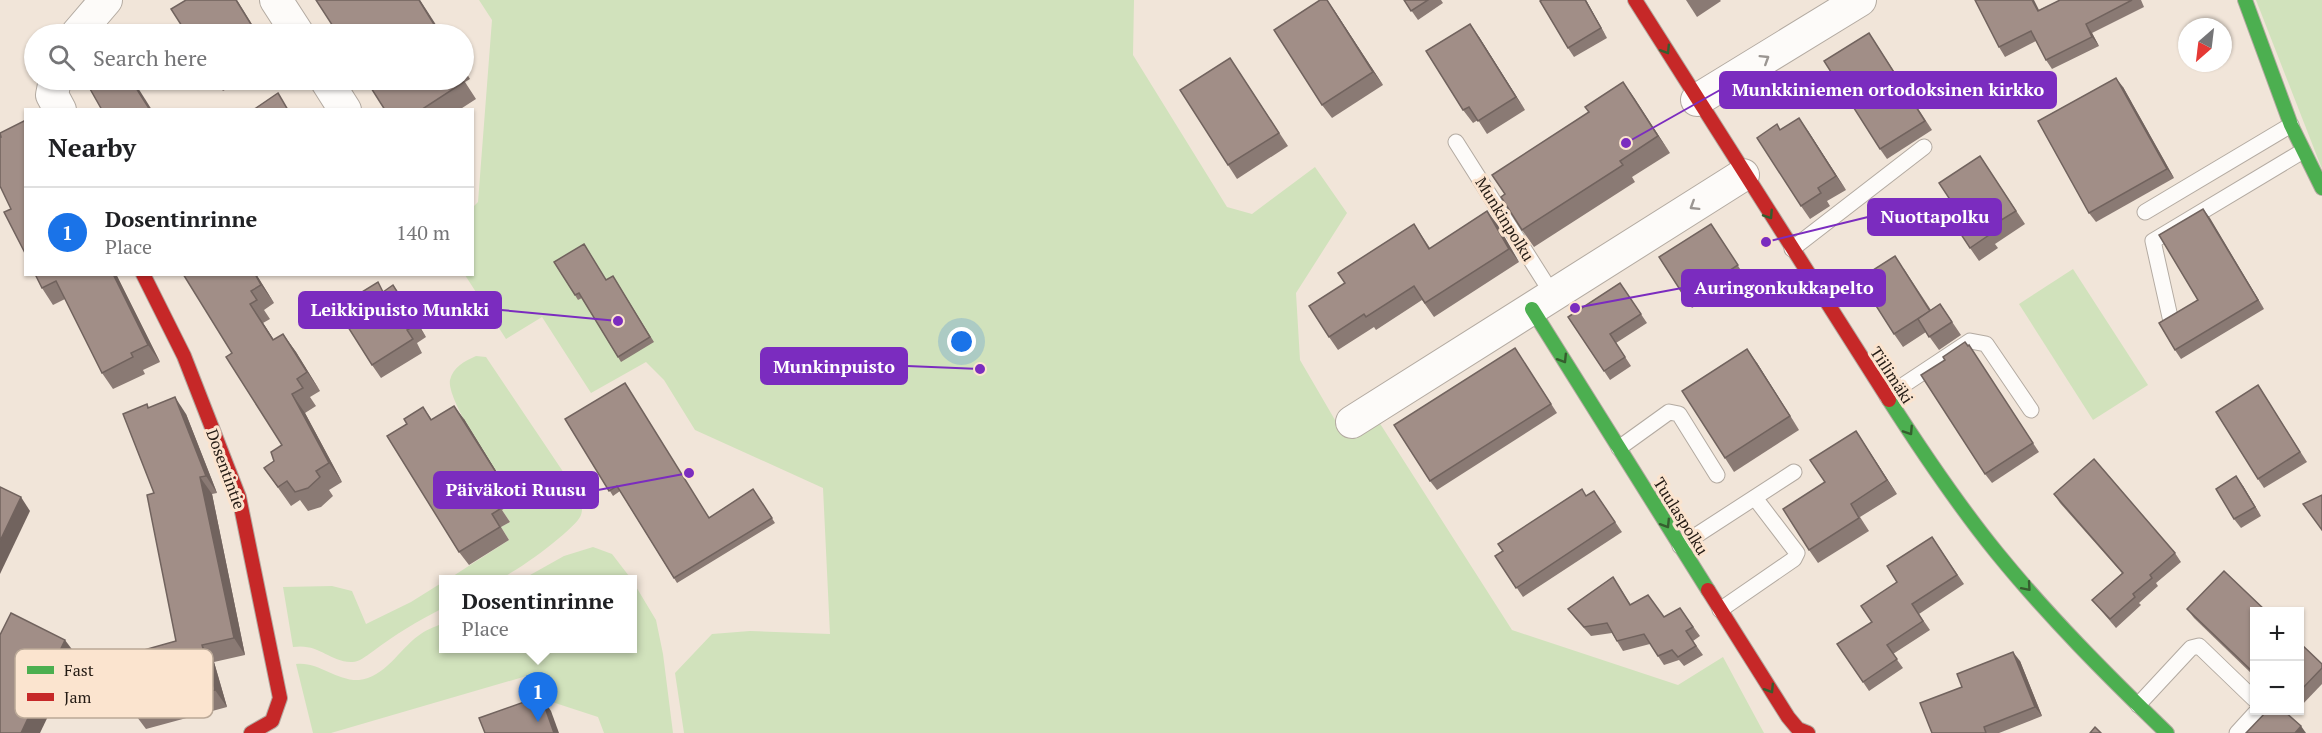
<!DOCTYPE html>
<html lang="en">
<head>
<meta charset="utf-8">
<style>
  body { margin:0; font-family:"PT Serif",serif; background:#f2f2f2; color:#202124 }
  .controls { position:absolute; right:18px; bottom:18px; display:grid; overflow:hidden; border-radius:0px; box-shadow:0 2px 4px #0004 }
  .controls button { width:54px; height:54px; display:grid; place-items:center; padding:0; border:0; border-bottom:2px solid #e0e0e0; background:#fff; color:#202124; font:30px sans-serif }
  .compass { position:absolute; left:2178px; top:18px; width:54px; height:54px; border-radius:50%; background:#fff; box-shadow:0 2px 4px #0004; rotate:208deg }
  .you { position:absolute; left:962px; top:342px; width:21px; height:21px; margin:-15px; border:4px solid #fff; border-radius:50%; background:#1a73e8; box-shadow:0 0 0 9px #1a73e833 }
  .badge { display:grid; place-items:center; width:39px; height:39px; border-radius:50%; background:#1a73e8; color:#fff; font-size:20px; font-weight:700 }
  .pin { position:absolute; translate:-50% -50px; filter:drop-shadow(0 2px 3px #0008) }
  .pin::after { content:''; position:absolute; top:32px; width:21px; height:18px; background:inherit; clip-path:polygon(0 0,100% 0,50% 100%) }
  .popup { position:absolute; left:439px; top:575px; width:198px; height:78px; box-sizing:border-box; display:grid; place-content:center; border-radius:0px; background:#fff; filter:drop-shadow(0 2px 4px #0005); font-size:20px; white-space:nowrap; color:#757577 }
  .popup b { font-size:22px; color:#202124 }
  .popup::after { content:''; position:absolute; left:50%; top:100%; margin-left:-12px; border:12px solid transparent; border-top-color:#fff }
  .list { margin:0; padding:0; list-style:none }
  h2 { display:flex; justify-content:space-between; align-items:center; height:78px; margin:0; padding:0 24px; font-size:26px }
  h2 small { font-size:20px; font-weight:400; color:#757577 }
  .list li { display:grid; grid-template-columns:39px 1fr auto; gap:18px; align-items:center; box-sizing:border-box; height:90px; padding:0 24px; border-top:2px solid #e0e0e0 }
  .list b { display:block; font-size:22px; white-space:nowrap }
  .list p { margin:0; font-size:20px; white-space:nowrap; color:#757577 }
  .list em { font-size:20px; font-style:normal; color:#757577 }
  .icon { flex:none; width:33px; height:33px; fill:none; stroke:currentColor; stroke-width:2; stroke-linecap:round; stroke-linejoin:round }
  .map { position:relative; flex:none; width:2322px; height:733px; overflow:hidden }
  .search { position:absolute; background:#fff; box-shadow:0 2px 4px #0004; left:24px; top:24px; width:450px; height:66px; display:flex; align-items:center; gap:15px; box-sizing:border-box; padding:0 21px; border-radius:33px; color:#757577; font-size:22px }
  .panel { position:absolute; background:#fff; box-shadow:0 2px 4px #0004; left:24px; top:108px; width:450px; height:168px; border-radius:0px }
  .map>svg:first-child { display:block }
</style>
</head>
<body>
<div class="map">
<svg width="2322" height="733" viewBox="0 0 2322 733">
  <rect width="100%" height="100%" fill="#f1e5d9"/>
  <g fill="#d1e2bc">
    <path d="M479 0H1134L1133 55 1227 207 1252 214 1315 167 1347 213 1296 293 1300 360 1335 420 1379 422 1512 630 1678 685 1723 657 1764 733H684L675 673 712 634 750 631 830 634 823 488 695 430 664 380 646 362 591 393 542 317 506 339 465 275 472 274 473 207 478 202 492 20Z"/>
    <path d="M2256 0H2322V169Z"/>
    <path d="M2073 269 2148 385 2093 420 2019 304Z"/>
    <path d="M476 356 486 357 572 485C577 494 585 504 581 515 577 528 512 576 498 579 485 583 461 579 447 580L509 540 501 527 510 522 502 510 515 502C502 481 446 401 450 380 453 367 465 361 476 356Z"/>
    <path d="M593 547 612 554 632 580 523 579 564 556Z"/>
    <path d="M632 580 656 620 663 654 673 733H604L598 717 549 701 530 675 331 733H313L296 664C318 661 336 681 359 680 384 678 400 649 418 636 425 630 435 627 443 623L444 648H632Z"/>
    <path d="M443 582V608C416 622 396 634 372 652 366 656 358 663 351 662 328 661 319 643 293 647L283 587 332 586 352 591 366 624 411 602Z"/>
  </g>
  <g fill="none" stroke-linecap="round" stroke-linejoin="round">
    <defs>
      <g id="lane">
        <path d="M1456 142 1553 295"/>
        <path d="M2145 212 2291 125"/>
        <path d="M1792 249 1924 147"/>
        <path d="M2170 317 2153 241 2303 151"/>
        <path d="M1887 396 1970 341 1986 344 2031 410"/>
        <path d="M1619 448 1669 412 1679 414 1717 475"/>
        <path d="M1680 546 1794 472"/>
        <path d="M1720 610 1794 559 1797 553 1755 498"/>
        <path d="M2138 705 2191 648 2199 646 2254 699"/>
        <path d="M2237 733 2258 710"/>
      </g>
      <g id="street">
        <path d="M276 0 298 34"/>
        <path d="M77 34 106 0"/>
        <path d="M55 80 52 95 60 110"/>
        <path d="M326 80 345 110"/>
        <path d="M1697 100 1860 0"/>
        <path d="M1352 422 1743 175"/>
      </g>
      <g id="fast">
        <path d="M2245 0 2291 125 2322 188"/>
        <path d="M1532 309 1708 590"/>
        <path d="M1889 400C1923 453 1958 505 1997 553 2049 617 2108 676 2167 733"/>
      </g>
      <g id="jam">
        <path d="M1635 0 1889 400"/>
        <path d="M143 274 184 356 239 497 280 698 272 721 251 733"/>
        <path d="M1708 590 1788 717 1798 729 1808 733"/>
      </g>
    </defs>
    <use href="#lane" stroke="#b3aaa1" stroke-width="17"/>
    <use href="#street" stroke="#b3aaa1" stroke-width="34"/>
    <use href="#fast" stroke="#b3aaa1" stroke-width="16"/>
    <use href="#jam" stroke="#b3aaa1" stroke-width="16"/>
    <use href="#lane" stroke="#fdfbf9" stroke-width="15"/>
    <use href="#street" stroke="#fdfbf9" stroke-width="32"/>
    <use href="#fast" stroke="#4caf50" stroke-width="14"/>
    <use href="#jam" stroke="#c62828" stroke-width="14"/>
  </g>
  <g fill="#8a7a74">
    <path d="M1404 0H1441L1443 3 1418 20Z"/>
    <path d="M1586 0 1607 38 1574 57 1568 48Z"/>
    <path d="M1686 0H1720L1721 1 1697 17Z"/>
    <path d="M2060 0H2141L2144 7 2092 33 2099 46 2052 69 2046 60 2036 41 2005 57 1999 47 2039 10Z"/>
    <path d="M1334 10 1383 85 1332 118 1322 105Z"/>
    <path d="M1869 33 1932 130 1887 159 1880 149Z"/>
    <path d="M1479 37 1525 110 1487 134 1478 120 1473 123 1463 110Z"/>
    <path d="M464 69 470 79 465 82 476 99 459 110H385L464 80Z"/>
    <path d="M1239 72 1288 146 1237 179 1228 165Z"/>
    <path d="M215 80H243L223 91Z"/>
    <path d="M1623 82 1670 153 1632 177 1635 182 1534 247 1522 230 1589 112Z"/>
    <path d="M2123 87 2174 178 2096 222 2089 213Z"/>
    <path d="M1780 129 1808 131 1846 190 1827 201 1830 206 1810 219 1801 206Z"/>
    <path d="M1980 156 2025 224 1995 244 1998 248 1979 261 1970 248 1953 204Z"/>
    <path d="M2203 209 2264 309 2181 359 2175 350 2198 300Z"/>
    <path d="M1414 224 1430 248 1497 224 1519 262 1434 317 1422 300 1376 330 1374 327 1338 350 1329 337 1345 283Z"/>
    <path d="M1711 224 1744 275 1692 308 1686 299Z"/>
    <path d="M554 262 607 280 616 281 654 342 621 362 582 298 578 300Z"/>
    <path d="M1904 269 1931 310 1940 304 1961 335 1939 350 1926 332 1903 347 1894 334Z"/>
    <path d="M35 274H116L160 362 143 370 145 374 113 389 102 373 65 299 53 305 42 288Z"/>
    <path d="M256 274 274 303 264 310 270 319 263 323 274 340 283 334 296 352 320 391 310 397 316 406 305 413 342 482 329 490 333 496 321 507 308 511 300 500 291 506 264 468 274 461 282 445 232 353Z"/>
    <path d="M1620 283 1647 323 1616 343 1631 366 1610 380 1568 317Z"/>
    <path d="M384 291 403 299 426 337 417 343 422 353 381 378 372 365Z"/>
    <path d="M1965 342 2039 452 1992 483 1985 474 1945 360Z"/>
    <path d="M1515 348 1557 413 1437 490 1430 481Z"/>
    <path d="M1757 363 1799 430 1734 472 1725 458Z"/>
    <path d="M2264 395 2307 462 2264 488 2258 479Z"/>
    <path d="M147 404 149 408 186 414 217 493 212 494 245 655 214 662 227 707 146 729 134 713 176 641 154 493Z"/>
    <path d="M423 407 432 420 464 419 515 502 502 510 510 522 501 527 509 540 469 565 459 552 407 424Z"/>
    <path d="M565 419 709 518 753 489 775 523 677 583 620 491 613 496Z"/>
    <path d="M1856 431 1897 494 1860 517 1869 531 1818 563 1809 550 1825 482Z"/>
    <path d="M2243 486 2261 516 2241 528 2234 519Z"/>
    <path d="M1594 491 1622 532 1523 597 1495 556Z"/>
    <path d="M2054 494 2175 553 2181 562 2156 583 2158 586 2139 603 2141 605 2116 628 2099 608 2092 600 2122 573 2060 503Z"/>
    <path d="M1932 537 1964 584 1919 614 1930 630 1893 654 1903 668 1869 691 1863 682 1897 582Z"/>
    <path d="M1613 577 1631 605 1664 617 1680 608 1700 636 1693 641 1703 655 1684 666 1679 660 1664 665 1650 644 1623 651 1612 633 1591 636 1575 618 1568 609Z"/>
    <path d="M2187 609 2254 612V676L2194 618Z"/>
    <path d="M2300 643 2322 664V684L2300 707Z"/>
    <path d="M2020 661 2042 716 1999 733H1932L1962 687Z"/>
  </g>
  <g fill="#71635e">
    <path d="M236 0H237L258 34H257Z"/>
    <path d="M419 0H420L442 34H440Z"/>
    <path d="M1327 0 1334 10 1383 85 1373 72Z"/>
    <path d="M1585 0H1586L1607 38 1601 28Z"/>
    <path d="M2032 0H2034L2044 20 2038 11Z"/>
    <path d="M1470 24 1479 37 1525 110 1516 97Z"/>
    <path d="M2086 24 2092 33 2099 46 2092 37Z"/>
    <path d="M2116 78 2123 87 2174 178 2167 169Z"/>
    <path d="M131 80H133L152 110H150Z"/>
    <path d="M1623 82 1635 99 1670 153 1658 136Z"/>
    <path d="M1799 118 1808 131 1846 190 1836 176Z"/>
    <path d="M2203 209 2210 218 2264 309 2258 300Z"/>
    <path d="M1487 211 1497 224 1519 262 1509 249Z"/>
    <path d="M113 274H116L160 362 148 345Z"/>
    <path d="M255 274H256L274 303 261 285Z"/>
    <path d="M393 285 403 299 426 337 417 324Z"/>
    <path d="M250 304 263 323 286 359 273 340Z"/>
    <path d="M283 334 296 352 320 391 307 372Z"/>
    <path d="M1747 349 1757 363 1799 430 1790 416Z"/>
    <path d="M292 394 305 413 342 482 329 463Z"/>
    <path d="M175 397 186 414 217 493 206 476Z"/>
    <path d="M454 406 464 419 515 502 506 488Z"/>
    <path d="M1856 431 1865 445 1897 494 1887 480Z"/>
    <path d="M2236 476 2243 486 2261 516 2255 507Z"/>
    <path d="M200 477 212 494 245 655 234 638Z"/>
    <path d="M21 497 30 511 0 574V541Z"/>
    <path d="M65 640 77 656 40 733H21Z"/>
    <path d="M202 645 214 662 227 707 215 690Z"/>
    <path d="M2013 652 2020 661 2042 716 2035 707Z"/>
    <path d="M541 696 551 711 559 733H554Z"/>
    <path d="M2301 726 2306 733H2295Z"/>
  </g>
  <g fill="#a18e87" stroke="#71635e" stroke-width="1.5">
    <path d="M186 0H236L257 34H187L171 9Z"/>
    <path d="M316 0H419L440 34H338Z"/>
    <path d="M1320 0H1327L1373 72 1322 105 1274 30Z"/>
    <path d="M1404 0H1428L1411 11Z"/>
    <path d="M1542 0H1585L1601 28 1568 48 1540 1Z"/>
    <path d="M1975 0H2032L2038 11 2060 0H2132L2086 24 2092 37 2046 60 2031 31 1999 47Z"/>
    <path d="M1470 24 1516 97 1478 121 1469 107 1463 110 1426 51Z"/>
    <path d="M1869 33 1925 121 1880 149 1824 61Z"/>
    <path d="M1230 58 1279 133 1228 165 1180 90Z"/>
    <path d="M2116 78 2167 169 2089 213 2038 121Z"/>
    <path d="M85 80H131L150 110H102Z"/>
    <path d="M366 80H463L464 82 421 110H385Z"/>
    <path d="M1623 82 1658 136 1620 161 1623 165 1522 230 1501 197 1505 194 1492 175 1589 112 1585 107Z"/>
    <path d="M278 93 288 110H253Z"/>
    <path d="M1799 118 1836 176 1818 188 1821 193 1801 206 1757 138 1777 124 1780 130Z"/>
    <path d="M26 120V255L4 212 11 209 0 186V137H1L0 133Z"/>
    <path d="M1980 156 2016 211 1985 230 1989 235 1970 248 1945 210 1953 204 1939 183Z"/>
    <path d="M2203 209 2258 300 2175 350 2159 323 2198 300 2159 235Z"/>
    <path d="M1487 211 1509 249 1425 303 1414 286 1366 317 1364 314 1329 337 1309 306 1345 283 1338 273 1414 224 1429 249Z"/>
    <path d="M1711 224 1738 265 1686 299 1659 257Z"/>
    <path d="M584 244 606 280 613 276 650 337 618 357 579 293 575 295 554 262Z"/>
    <path d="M1895 256 1930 311 1894 334 1859 279Z"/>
    <path d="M35 274H113L148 345 131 353 133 357 102 373 56 281 42 288Z"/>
    <path d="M183 274H255L261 285 251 291 257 300 250 304 273 340 283 334 307 372 297 379 303 388 292 394 329 463 316 471 320 477 308 488 295 492 287 481 278 487 264 468 274 461 271 452 282 445 226 357 232 353Z"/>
    <path d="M378 282 383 292 393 285 417 324 407 330 413 339 372 365 336 308Z"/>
    <path d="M1620 283 1641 314 1610 334 1625 357 1604 371 1568 317Z"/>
    <path d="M1940 304 1952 322 1929 337 1918 319Z"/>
    <path d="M1965 342 1968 346 1969 345 2033 443 1985 474 1921 375 1945 360 1943 357Z"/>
    <path d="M1515 348 1551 404 1430 481 1394 425Z"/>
    <path d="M1747 349 1790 416 1725 458 1682 391Z"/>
    <path d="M625 383 709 518 753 489 772 518 674 578 617 486 609 491 565 419Z"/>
    <path d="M2258 385 2300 452 2258 479 2216 412Z"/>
    <path d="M175 397 206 476 200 477 234 638 202 645 215 690 134 713 119 657 176 641 147 495 154 493 123 414 147 404 148 408Z"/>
    <path d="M454 406 506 488 493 496 500 509 492 514 500 527 459 552 387 436 407 424 404 419 423 407 431 420Z"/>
    <path d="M1856 431 1887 480 1851 504 1859 518 1809 550 1783 509 1825 482 1810 460Z"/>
    <path d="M2094 459 2175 553 2150 575 2152 578 2133 594 2135 597 2110 619 2092 600 2123 573 2054 494Z"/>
    <path d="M2236 476 2255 507 2234 519 2216 489Z"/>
    <path d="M0 487 21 497 0 541Z"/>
    <path d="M1582 489 1586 496 1594 491 1615 522 1516 588 1495 556 1503 551 1498 544Z"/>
    <path d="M2322 495V530L2303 504Z"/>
    <path d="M1932 537 1957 575 1912 604 1923 621 1887 645 1897 659 1863 682 1837 644 1872 622 1861 606 1897 582 1887 566Z"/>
    <path d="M2224 571 2267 612H2254V673L2187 609Z"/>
    <path d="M1613 577 1630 605 1648 595 1664 617 1680 608 1693 627 1686 631 1696 646 1678 657 1672 650 1658 656 1644 634 1617 641 1607 623 1584 627 1568 609Z"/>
    <path d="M11 613 65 640 21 733H0V635Z"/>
    <path d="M2300 643 2322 664V668L2300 691Z"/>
    <path d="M2013 652 2035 707 1984 727 1986 733H1932L1920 703 1962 687 1957 674Z"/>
    <path d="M541 696 554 733H485L479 718Z"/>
    <path d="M2267 711H2284L2301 726 2295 733H2246Z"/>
    <path d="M2095 727 2101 733H2090Z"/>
  </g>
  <defs><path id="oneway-chevron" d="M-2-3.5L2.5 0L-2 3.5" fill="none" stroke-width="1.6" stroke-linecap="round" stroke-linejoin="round" transform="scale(1.5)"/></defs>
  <g stroke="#365e2f">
    <use href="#oneway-chevron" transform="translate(1666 50) rotate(58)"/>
    <use href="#oneway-chevron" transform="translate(1769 215) rotate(57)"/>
    <use href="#oneway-chevron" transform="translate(1563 359) rotate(58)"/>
    <use href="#oneway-chevron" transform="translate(1909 431) rotate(57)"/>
    <use href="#oneway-chevron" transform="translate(1666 524) rotate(58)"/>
    <use href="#oneway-chevron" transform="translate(2027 587) rotate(49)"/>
    <use href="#oneway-chevron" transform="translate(1770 689) rotate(58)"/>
  </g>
  <g stroke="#9b9692">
    <use href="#oneway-chevron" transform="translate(1765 59) rotate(-32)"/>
    <use href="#oneway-chevron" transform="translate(1694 206) rotate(148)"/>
  </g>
  <g text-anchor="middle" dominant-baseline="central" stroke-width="6" stroke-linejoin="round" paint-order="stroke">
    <g font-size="16" fill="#241b14" stroke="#fbe4cf">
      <text transform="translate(1505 219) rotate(58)">Munkinpolku</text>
      <text transform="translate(1892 375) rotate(57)">Tiilimäki</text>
      <text transform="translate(226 469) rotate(70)">Dosentintie</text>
      <text transform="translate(1681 516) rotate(58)">Tuulaspolku</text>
    </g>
  </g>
  <rect x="15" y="649" width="198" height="69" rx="9" fill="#fbe4cf" stroke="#baa897" stroke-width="1.5"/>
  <rect x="27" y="666" width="27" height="8" fill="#4caf50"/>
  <rect x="27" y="693" width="27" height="8" fill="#c62828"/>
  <g font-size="16" fill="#241b14">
    <text x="64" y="676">Fast</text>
    <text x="64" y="703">Jam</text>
  </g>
  <path fill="none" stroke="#7b2cbf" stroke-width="2" d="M1626 143L1720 90M1766 242L1868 217M1575 308L1682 288M618 321L501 310M980 369L907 366M689 473L598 490"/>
  <g fill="#7b2cbf" stroke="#fbe4cf" stroke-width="2">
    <circle cx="1626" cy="143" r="6"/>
    <circle cx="1766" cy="242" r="6"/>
    <circle cx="1575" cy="308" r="6"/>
    <circle cx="618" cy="321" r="6"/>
    <circle cx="980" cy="369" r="6"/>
    <circle cx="689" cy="473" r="6"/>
  </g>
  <g fill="#7b2cbf" stroke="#7b2cbf" stroke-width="2">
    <rect x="1720" y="72" width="336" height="36" rx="6"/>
    <rect x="1868" y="199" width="133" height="36" rx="6"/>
    <rect x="1682" y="270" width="203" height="36" rx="6"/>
    <rect x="299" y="292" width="202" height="36" rx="6"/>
    <rect x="761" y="348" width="146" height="36" rx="6"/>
    <rect x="434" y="472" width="164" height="36" rx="6"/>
  </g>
  <g font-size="18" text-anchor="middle" font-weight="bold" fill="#fff">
    <text x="1888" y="96">Munkkiniemen ortodoksinen kirkko</text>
    <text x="1935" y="223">Nuottapolku</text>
    <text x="1784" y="294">Auringonkukkapelto</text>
    <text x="400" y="316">Leikkipuisto Munkki</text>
    <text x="834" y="373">Munkinpuisto</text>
    <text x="516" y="496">Päiväkoti Ruusu</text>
  </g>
</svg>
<div class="controls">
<button>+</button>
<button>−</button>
</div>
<svg class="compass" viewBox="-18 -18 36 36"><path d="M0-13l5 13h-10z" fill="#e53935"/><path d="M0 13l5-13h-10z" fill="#757577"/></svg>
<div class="you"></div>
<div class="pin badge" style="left:538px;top:722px">1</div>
<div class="popup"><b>Dosentinrinne</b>Place</div>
<div class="search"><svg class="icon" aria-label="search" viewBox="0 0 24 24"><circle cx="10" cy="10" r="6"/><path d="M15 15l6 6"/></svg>Search here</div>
<section class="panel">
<h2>Nearby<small></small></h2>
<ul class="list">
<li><span class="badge">1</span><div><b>Dosentinrinne</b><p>Place</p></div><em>140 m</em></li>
</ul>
</section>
</div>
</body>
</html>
